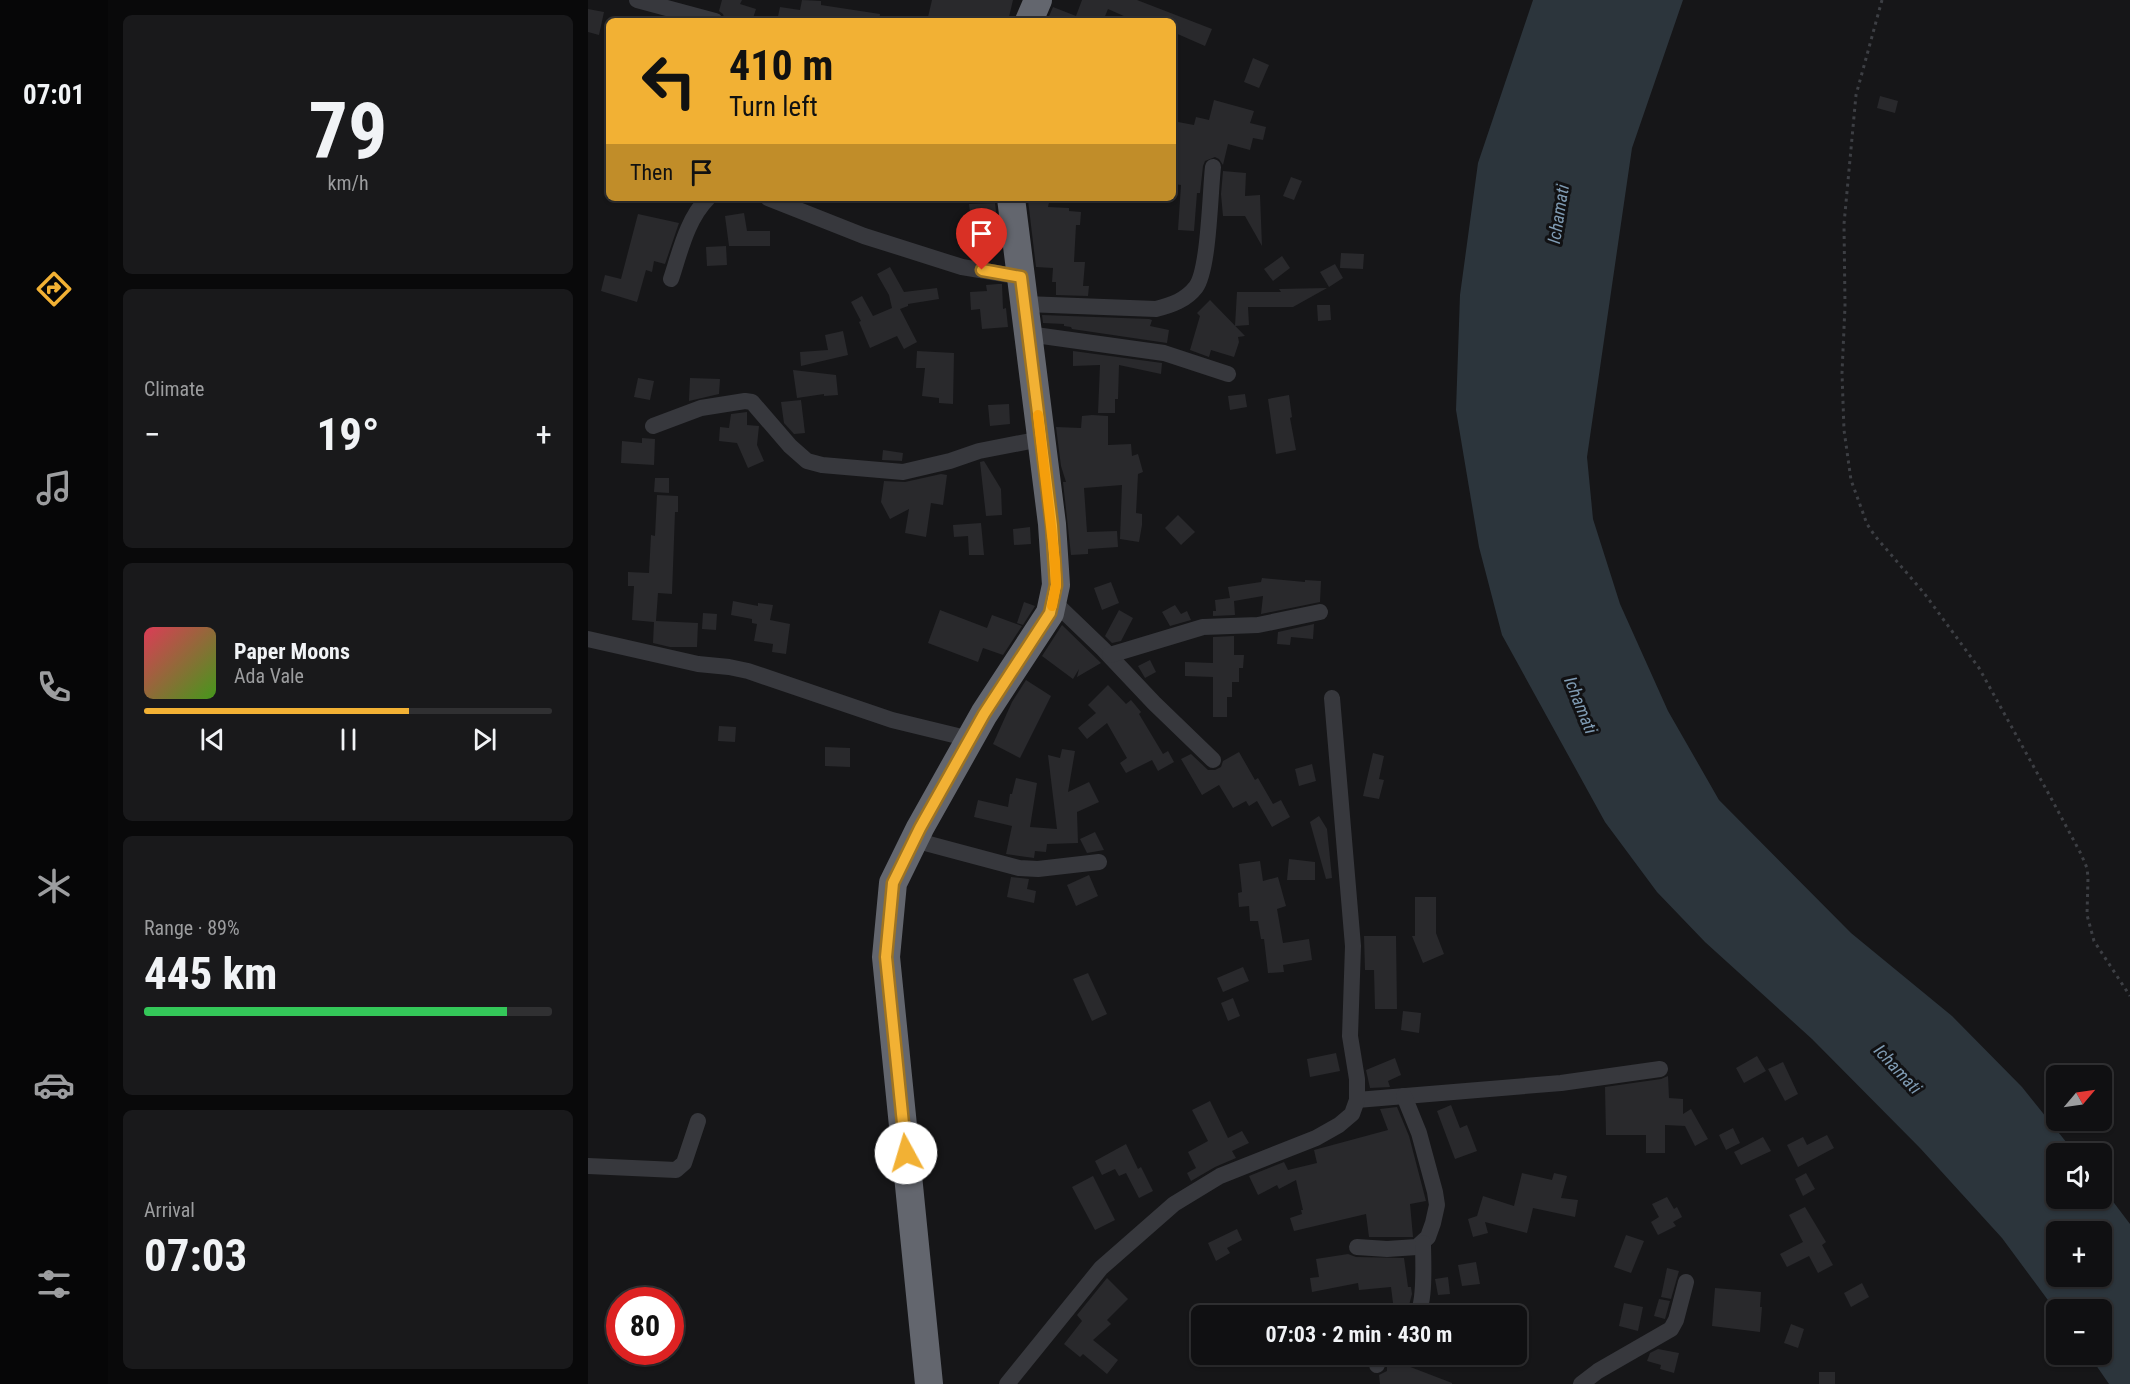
<!DOCTYPE html>
<meta charset="utf-8">
<style>
body{margin:0;font-family:"Roboto Condensed",sans-serif;background:#19191b;color:#f1f3f6;height:100vh;display:flex;flex-direction:column;font-size:22px;white-space:nowrap}
*{box-sizing:border-box;margin:0}
p{font-size:20px;color:#9c9d9f}
.icon{flex:none;width:33px;height:33px;fill:none;stroke:currentColor;stroke-width:2;stroke-linecap:round;stroke-linejoin:round}
.map{position:relative;flex:1;overflow:hidden}
.panel{display:flex;flex-direction:column;gap:15px;padding:15px;background:#09090a;width:480px}
.panel>*{flex:none}
.guide{position:absolute;left:18px;top:18px;width:570px;height:183px;border-radius:9px;box-shadow:0 2px 4px #0004,0 0 0 2px #303032;background:#f2b134;color:#111;overflow:hidden}
.needle{width:39px;rotate:61deg}
.fabs{position:absolute;left:1458px;top:1065px;display:grid;gap:12px}
.fabs a{display:grid;place-items:center;width:66px;height:66px;border-radius:9px;background:#101012;box-shadow:0 2px 4px #0004,0 0 0 2px #303032;font-size:30px}
.speed{position:absolute;left:18px;top:1287px;display:flex;gap:12px;font-size:30px;font-weight:700;text-align:center}
.speed>*{display:grid;place-content:center;width:78px;height:78px;border-radius:50%;background:#101012;box-shadow:0 2px 4px #0004,0 0 0 2px #303032;line-height:1}
.speed .limit{border:9px solid #d22;background:#fff;color:#111}
.pin{position:absolute;display:grid;place-items:center;width:51px;height:51px;color:#fff;margin:-62px -26px;border-radius:50% 50% 50% 0;rotate:-45deg;box-shadow:0 0 6px #0007}
.pin .icon{rotate:45deg}
.me{position:absolute;width:66px;margin:-33px;rotate:354deg;stroke-linejoin:round;filter:drop-shadow(0 0 4px #0008)}
.turn{display:flex;align-items:center;gap:21px;height:126px;padding:0 24px;font-size:27px}
.turn .icon{width:78px;height:78px;stroke-width:2.5}
.turn b{display:block;font-size:42px;line-height:51px}
.then{display:flex;align-items:center;height:57px;padding:0 24px;background:#0003;gap:12px;font-size:22px}
.big{font-size:45px;font-weight:700;line-height:1.1}
.panel .tile{flex:1;display:flex;flex-direction:column;justify-content:center;gap:9px;min-width:0;padding:0 21px;border-radius:9px;background:#19191b}
.panel .dial{align-items:center;gap:0}
.dial b{font-size:78px;line-height:1}
.song{display:flex;align-items:center;gap:18px}
.cover{width:72px;height:72px;border-radius:9px;background:linear-gradient(135deg,hsl(350 70% 55%),hsl(100 70% 35%))}
.played{height:6px;border-radius:3px;background:linear-gradient(90deg,#f2b134 65%,#303032 65%)}
.keys{display:flex;justify-content:space-around;direction:ltr}
.heat{display:flex;justify-content:space-between;align-items:center;font-size:33px;direction:ltr}
.charge{height:9px;border-radius:4px;background:linear-gradient(90deg,#34c759 89%,#303032 0)}
.trip{position:absolute;left:603px;top:1305px;width:336px;height:60px;border-radius:9px;background:#101012;box-shadow:0 2px 4px #0004,0 0 0 2px #303032;font-weight:700;line-height:60px;text-align:center}
main{display:flex;flex:1;min-height:0}
.tabs{display:flex;flex-direction:column;width:108px;justify-content:space-around;align-items:center;background:#060607;color:#9c9d9f}
.tabs .icon{width:42px;height:42px}
.tabs .current{color:#f2b134}
.tabs b{font-size:27px;color:#f1f3f6}
.map>svg:first-child{display:block}
.water{fill:#2c353c;fill-rule:evenodd}
.building{fill:#29292c}
.lines{fill:none;stroke-linecap:round;stroke-linejoin:round}
.path{stroke:#3d3f44;stroke-width:3;stroke-dasharray:3 4.5;stroke-linecap:butt}
.street{stroke:#37383d;stroke-width:16}
.highway{stroke:#63666e;stroke-width:28}
.route-casing{stroke:#9d7322;stroke-width:15}
.route{stroke:#f2b134;stroke-width:10}
.slow{stroke:#f59e0b;stroke-width:10}
.labels{text-anchor:middle;dominant-baseline:central;stroke-width:6;stroke-linejoin:round;paint-order:stroke}
.water-label{font-size:18px;font-style:italic;fill:#7f9bb3;stroke:#111113}
</style>
<main>
<nav class="tabs">
<b>07:01</b>
<svg class="icon current" aria-label="directions" viewBox="0 0 24 24"><path d="M12 3l9 9-9 9-9-9zM9 14v-3h6M13 9l2 2-2 2"/></svg>
<svg class="icon" aria-label="music" viewBox="0 0 24 24"><path d="M9 18V5l10-2v13"/><circle cx="6" cy="18" r="3"/><circle cx="16" cy="16" r="3"/></svg>
<svg class="icon" aria-label="phone" viewBox="0 0 24 24"><path d="M5 4h4l2 5-3 2q2 4 5 5l2-3 5 2v4C11 20 4 13 5 4z"/></svg>
<svg class="icon" aria-label="climate" viewBox="0 0 24 24"><path d="M12 3v18M4 7l16 10M4 17L20 7"/></svg>
<svg class="icon" aria-label="car" viewBox="0 0 24 24"><path d="M5 17H2v-5l4-1 3-4h7l3 4 3 1v5h-3M9 17h6M6 11h13"/><circle cx="7" cy="17" r="2"/><circle cx="17" cy="17" r="2"/></svg>
<svg class="icon" aria-label="filters" viewBox="0 0 24 24"><path d="M4 7h16M4 17h16"/><circle cx="9" cy="7" r="2"/><circle cx="15" cy="17" r="2"/></svg>
</nav>
<section class="panel">
<div class="tile dial"><b>79</b><p>km/h</p></div>
<div class="tile"><p>Climate</p>
<div class="heat"><a>−</a><b class="big">19°</b><a>+</a></div>
</div>
<div class="tile">
<div class="song"><i class="cover"></i><div><b>Paper Moons</b><p>Ada Vale</p></div></div>
<div class="played"></div>
<div class="keys"><svg class="icon" aria-label="previous" viewBox="0 0 24 24"><path d="M18 5L8 12l10 7zM5 5v14"/></svg><svg class="icon" aria-label="pause" viewBox="0 0 24 24"><path d="M8 5v14M16 5v14"/></svg><svg class="icon" aria-label="next" viewBox="0 0 24 24"><path d="M6 5l10 7-10 7zM19 5v14"/></svg></div>
</div>
<div class="tile"><p>Range · 89%</p><b class="big">445 km</b><div class="charge"></div></div>
<div class="tile"><p>Arrival</p><b class="big">07:03</b></div>
</section>
<div class="map">
<svg width="1542" height="1384" viewBox="0 0 1542 1384">
<rect width="100%" height="100%" fill="#161618"/>
<path class="water" d="M945,0H1095L1044,148L999,457L1005,519L1032,604L1080,711L1131,800L1263,933L1364,1016L1434,1087L1487,1153L1468,1154V1198H1514V1187L1542,1224V1384H1521L1501,1355L1514,1354V1310H1468V1311L1414,1238L1332,1148L1224,1039L1117,942L1069,892L1017,822L914,635L891,547L868,410L872,295L890,163ZM1468,1232H1514V1276H1468Z"/>
<g class="building">
<polygon points="134,0 154,0 152,4 168,9 164,21 137,21 135,14 131,11"/>
<polygon points="214,0 233,1 233,5 292,14 291,21 189,21 192,7 212,10"/>
<polygon points="344,0 425,0 420,21 355,21 340,17"/>
<polygon points="494,0 549,0 624,29 617,46 585,32 585,21 547,21 520,9 515,21 459,21 465,7 488,16"/>
<polygon points="0,9 16,12 11,35 0,32"/>
<polygon points="665,58 681,65 671,88 656,82"/>
<polygon points="1292,96 1310,101 1307,113 1289,108"/>
<polygon points="626,100 666,111 662,123 678,127 675,140 665,138 662,150 640,144 635,165 631,159 627,157 617,161 615,166 612,193 609,193 606,231 590,230 593,185 586,184 589,167 585,166 585,160 587,148 585,147 590,122 606,125 608,117 621,120"/>
<polygon points="635,171 658,173 657,196 672,195 674,246 657,216 635,216 633,194"/>
<polygon points="703,177 714,181 706,200 695,196"/>
<polygon points="462,198 460,207 481,208 481,211 493,212 492,225 488,225 486,262 497,262 495,286 501,286 500,296 468,295 468,282 464,282 465,268 448,267 440,200"/>
<polygon points="407,203 411,238 388,240 387,222 383,223 381,204"/>
<polygon points="156,213 159,231 182,231 182,246 141,246 137,216"/>
<polygon points="50,214 91,223 77,264 66,261 64,272 58,270 49,302 13,291 17,275 33,279"/>
<polygon points="138,246 139,265 119,266 118,247"/>
<polygon points="753,253 776,254 775,269 752,268"/>
<polygon points="694,256 702,268 685,281 676,269"/>
<polygon points="747,264 755,278 741,287 732,272"/>
<polygon points="302,267 316,292 349,288 351,299 320,304 320,306 312,309 329,342 316,349 309,336 282,348 271,322 273,321 263,302 274,296 285,316 304,308 301,295 289,274"/>
<polygon points="410,284 414,284 415,309 418,308 420,327 394,329 392,309 383,310 382,292 399,291 398,285"/>
<polygon points="739,288 705,307 660,307 661,325 647,326 649,292 693,292 691,289"/>
<polygon points="622,300 657,336 650,337 651,342 646,357 623,350 621,357 602,350 612,316 609,313"/>
<polygon points="729,305 742,305 743,320 730,321"/>
<polygon points="454,315 561,319 564,320 562,326 581,330 579,343 484,329 483,327 476,326 476,324 455,323"/>
<polygon points="255,331 260,355 213,366 212,352 240,350 237,335"/>
<polygon points="329,351 366,353 365,404 351,403 351,398 334,396 337,368 328,368"/>
<polygon points="485,351 574,363 573,374 531,365 530,399 527,399 527,413 510,413 512,365 485,366"/>
<polygon points="205,370 248,375 250,395 236,396 236,394 209,398"/>
<polygon points="50,378 66,381 62,400 46,397"/>
<polygon points="102,378 132,379 131,394 101,401"/>
<polygon points="657,394 659,407 642,410 640,396"/>
<polygon points="701,395 704,417 702,418 708,450 688,454 680,399"/>
<polygon points="213,400 217,433 206,434 196,423 193,402"/>
<polygon points="421,404 422,424 402,426 400,405"/>
<polygon points="159,412 159,425 171,426 169,445 176,461 160,468 149,443 131,441 132,427 141,428 143,414"/>
<polygon points="504,415 520,416 520,445 543,444 544,456 550,454 555,472 550,474 548,513 554,514 554,525 551,542 532,539 534,485 496,488 499,532 529,531 530,547 500,549 500,554 483,555 475,482 478,482 473,466 468,427 493,428 494,416"/>
<polygon points="54,438 67,439 66,465 33,463 34,441 54,443"/>
<polygon points="295,450 315,453 314,461 294,460"/>
<polygon points="396,461 413,489 414,515 398,516 392,462"/>
<polygon points="353,474 359,475 355,505 343,503 338,537 317,533 321,509 302,519 293,502 296,481 317,482"/>
<polygon points="67,478 81,478 81,493 66,492"/>
<polygon points="69,495 90,496 90,512 87,512 84,594 70,593 68,621 110,623 109,647 82,647 65,643 66,622 44,620 46,586 40,586 40,572 61,573 63,535 67,536"/>
<polygon points="590,515 607,532 593,545 577,528"/>
<polygon points="393,523 396,555 381,555 380,536 366,537 365,525"/>
<polygon points="442,527 443,544 426,545 425,529"/>
<polygon points="674,578 717,582 717,580 733,581 732,602 673,614 675,596 646,601 647,615 625,616 625,611 628,611 627,600 642,598 640,587 673,582"/>
<polygon points="523,582 531,603 514,610 506,588"/>
<polygon points="145,601 170,606 170,603 185,605 182,620 202,624 198,654 184,652 185,644 166,641 169,624 164,623 164,619 143,615"/>
<polygon points="436,602 447,606 435,625 429,623"/>
<polygon points="587,605 593,614 599,611 603,620 582,626 574,612"/>
<polygon points="352,610 399,628 404,615 434,626 415,655 395,648 390,662 340,643"/>
<polygon points="531,610 545,618 533,641 524,643 517,636"/>
<polygon points="115,613 129,614 128,630 114,629"/>
<polygon points="726,624 725,639 703,637 702,645 689,644 690,632"/>
<polygon points="474,625 513,663 489,677 491,669 485,679 454,656"/>
<polygon points="646,636 646,655 656,655 655,668 651,668 651,682 644,682 644,697 639,697 639,717 625,717 625,677 597,676 597,662 625,663 625,637"/>
<polygon points="562,660 568,672 557,678 550,666"/>
<polygon points="438,680 463,696 432,758 405,744 424,702"/>
<polygon points="520,685 538,704 543,700 553,712 551,714 575,754 580,751 586,762 570,771 564,760 538,773 532,763 539,758 519,723 499,739 490,728 508,713 500,705"/>
<polygon points="131,726 148,727 147,742 130,741"/>
<polygon points="237,747 262,748 262,767 237,766"/>
<polygon points="474,749 487,751 480,792 501,782 511,802 489,812 490,843 459,844 458,852 447,851 446,858 418,854 424,826 386,817 390,800 420,807 422,794 424,794 428,778 449,783 442,827 469,829 460,755 472,758"/>
<polygon points="651,752 667,780 670,778 685,804 693,800 702,817 684,827 669,801 661,806 658,801 645,808 631,785 614,795 593,759 603,754 620,770 627,770 633,767 635,761"/>
<polygon points="785,753 796,756 791,779 796,780 791,799 775,796"/>
<polygon points="724,764 728,781 711,786 707,769"/>
<polygon points="731,816 739,829 744,878 738,879 722,822"/>
<polygon points="507,832 516,850 499,853 492,839"/>
<polygon points="701,859 727,862 727,880 699,880"/>
<polygon points="672,861 675,881 690,877 698,906 689,909 695,943 721,939 724,960 695,965 696,972 680,973 676,939 673,939 670,921 662,921 661,906 651,907 650,893 654,892 651,864"/>
<polygon points="501,875 510,896 488,906 479,885"/>
<polygon points="423,877 441,879 439,889 448,891 446,903 419,897"/>
<polygon points="827,897 848,897 848,933 856,954 835,963 824,936 827,936"/>
<polygon points="776,936 808,936 809,1009 787,1009 786,970 777,970"/>
<polygon points="655,967 661,981 635,992 629,978"/>
<polygon points="500,973 519,1014 504,1021 485,979"/>
<polygon points="645,998 652,1016 640,1021 633,1003"/>
<polygon points="815,1011 833,1013 831,1033 813,1030"/>
<polygon points="748,1053 752,1071 722,1077 719,1059"/>
<polygon points="1169,1056 1178,1071 1156,1083 1148,1068"/>
<polygon points="807,1058 813,1075 800,1081 802,1087 782,1088 778,1070"/>
<polygon points="1195,1062 1210,1094 1197,1101 1180,1069"/>
<polygon points="1080,1076 1081,1098 1095,1099 1095,1114 1103,1109 1120,1139 1107,1146 1097,1126 1077,1125 1077,1153 1058,1153 1058,1135 1018,1135 1017,1087 1073,1079"/>
<polygon points="622,1101 640,1138 654,1131 661,1143 644,1151 648,1158 627,1167 603,1181 599,1173 608,1168 600,1152 620,1141 604,1110"/>
<polygon points="863,1105 872,1128 879,1125 889,1151 867,1159 849,1111"/>
<polygon points="809,1107 821,1136 838,1201 822,1204 825,1237 781,1237 778,1214 706,1231 702,1218 714,1214 713,1210 715,1210 708,1180 691,1189 689,1185 670,1195 661,1176 696,1162 700,1170 729,1163 726,1150 800,1130 792,1109"/>
<polygon points="1145,1128 1152,1143 1138,1150 1131,1135"/>
<polygon points="1239,1135 1246,1148 1210,1167 1199,1145 1215,1137 1219,1145"/>
<polygon points="1175,1137 1183,1151 1153,1165 1146,1152"/>
<polygon points="538,1144 550,1169 553,1167 565,1191 551,1198 538,1173 531,1176 527,1169 514,1175 507,1161"/>
<polygon points="934,1173 964,1180 966,1173 979,1176 973,1198 990,1200 987,1217 945,1208 939,1233 897,1222 900,1233 885,1237 880,1219 889,1216 895,1196 926,1206"/>
<polygon points="1218,1173 1227,1189 1215,1196 1207,1179"/>
<polygon points="505,1176 527,1220 507,1230 484,1187"/>
<polygon points="1079,1197 1086,1209 1089,1207 1094,1217 1085,1222 1088,1226 1070,1235 1063,1222 1071,1217 1064,1204"/>
<polygon points="1217,1207 1238,1242 1234,1245 1245,1265 1230,1273 1221,1256 1199,1267 1192,1254 1215,1242 1201,1215"/>
<polygon points="649,1229 654,1240 639,1248 642,1253 628,1261 620,1243"/>
<polygon points="1038,1235 1056,1241 1043,1273 1026,1267"/>
<polygon points="760,1254 768,1257 816,1258 820,1287 823,1287 824,1294 820,1309 806,1311 803,1287 771,1290 770,1283 724,1292 722,1278 731,1277 728,1259"/>
<polygon points="888,1262 892,1284 874,1286 870,1265"/>
<polygon points="1079,1268 1091,1271 1083,1299 1073,1297"/>
<polygon points="860,1277 862,1294 850,1295 847,1279"/>
<polygon points="519,1278 540,1299 519,1320 523,1324 505,1340 530,1360 519,1374 495,1354 492,1357 476,1344 494,1321 489,1315"/>
<polygon points="1274,1283 1281,1297 1263,1307 1256,1293"/>
<polygon points="1127,1288 1173,1292 1172,1307 1174,1307 1172,1332 1124,1326"/>
<polygon points="1071,1299 1082,1301 1077,1319 1066,1316"/>
<polygon points="1036,1303 1055,1307 1050,1331 1031,1326"/>
<polygon points="1203,1324 1216,1329 1210,1348 1196,1343"/>
<polygon points="1070,1349 1091,1353 1086,1373 1072,1369 1073,1365 1059,1361 1062,1353"/>
<polygon points="799,1358 864,1383 864,1384 792,1384 791,1375 799,1371"/>
<rect x="1231" y="1372" width="16" height="12"/>
</g>
<g class="lines">
<polyline class="path" points="1294,0 1268,95 1256,224 1257,306 1254,373 1256,430 1263,480 1279,524 1287,536 1336,593 1391,668 1463,798 1493,854 1499,868 1500,878 1499,915 1506,941 1542,996"/>
<g class="street">
<polyline points="49,0 127,21"/>
<polyline points="180,198 276,236 374,267 433,277"/>
<path d="M83,279C92,252 99,219 120,198"/>
<path d="M437,304L568,309C584,305 598,300 608,287C621,269 622,193 625,167"/>
<polyline points="440,334 576,353 640,374"/>
<polyline points="65,426 113,408 157,401 164,402 202,446 219,461 234,465 315,472 362,461 391,451 453,439"/>
<polyline points="465,601 515,649 566,703 625,760"/>
<polyline points="0,639 110,664 141,667 160,671 304,720 382,739"/>
<polyline points="522,655 615,627 670,625 732,612"/>
<polyline points="326,840 431,868 450,869 511,862"/>
<polyline points="769,1100 973,1083 1072,1069"/>
<polyline points="0,1166 88,1170 96,1163 110,1121"/>
<polyline points="769,1247 799,1249 829,1247 840,1237 845,1223 849,1205 847,1192 831,1133 816,1096"/>
<path d="M828,1316C838,1304 835,1259 835,1243"/>
<polyline points="788,1354 789,1365"/>
<polyline points="419,1384 513,1268 586,1204 632,1176 728,1138 751,1125 764,1114 769,1100 769,1079 762,1036 765,946 744,698"/>
<polyline points="993,1384 1010,1371 1083,1329 1088,1320 1098,1282"/>
</g>
<g class="highway">
<polyline points="441,21 450,0"/>
<polyline points="341,1384 298,957 305,883 332,828 396,714 462,613 468,585 464,524 423,198"/>
</g>
</g>
<g class="lines">
<defs>
<polyline id="route" points="318,1153 298,957 305,883 332,828 396,714 462,613 468,585 464,525 433,277 394,270"/>
</defs>
<use href="#route" class="route-casing"/>
<use href="#route" class="route"/>
<polyline class="slow" points="450,415 467,561 468,585 464,606"/>
</g>
<g class="labels">
<g class="water-label">
<text transform="translate(970 214) rotate(-81)">Ichamati</text>
<text transform="translate(993 705) rotate(68)">Ichamati</text>
<text transform="translate(1310 1069) rotate(47)">Ichamati</text>
</g>
</g>
</svg>
<div class="fabs">
<a><svg class="needle" viewBox="-14 -14 28 28"><path d="M0-13l5 13h-10z" fill="#e53935"/><path d="M0 13l5-13h-10z" fill="#9c9d9f"/></svg></a>
<a><svg class="icon" aria-label="sound" viewBox="0 0 24 24"><path d="M4 9h4l5-4v14l-5-4H4zM17 9q2 3 0 6"/></svg></a>
<a>+</a>
<a>−</a>
</div>
<div class="speed"><div class="limit">80</div></div>
<div class="pin" style="left:394px;top:270px;background:#d93025"><svg class="icon" aria-label="arrive" viewBox="0 0 24 24"><path d="M6 21V4h12l-3 4 3 4H6"/></svg></div>
<svg class="me" style="left:318px;top:1153px" viewBox="-20 -20 40 40"><circle r="19" fill="#fff"/><path d="M0-13L10 11 0 6-10 11z" fill="#f2b134"/></svg>
<div class="trip">07:03 · 2 min · 430 m</div>
<div class="guide">
<div class="turn"><svg class="icon" aria-label="left" viewBox="0 0 24 24"><path d="M17 20v-9H6M10 6l-5 5 5 5"/></svg><div><b>410 m</b>Turn left</div></div>
<div class="then">Then<svg class="icon" aria-label="arrive" viewBox="0 0 24 24"><path d="M6 21V4h12l-3 4 3 4H6"/></svg></div>
</div>
</div>
</main>
